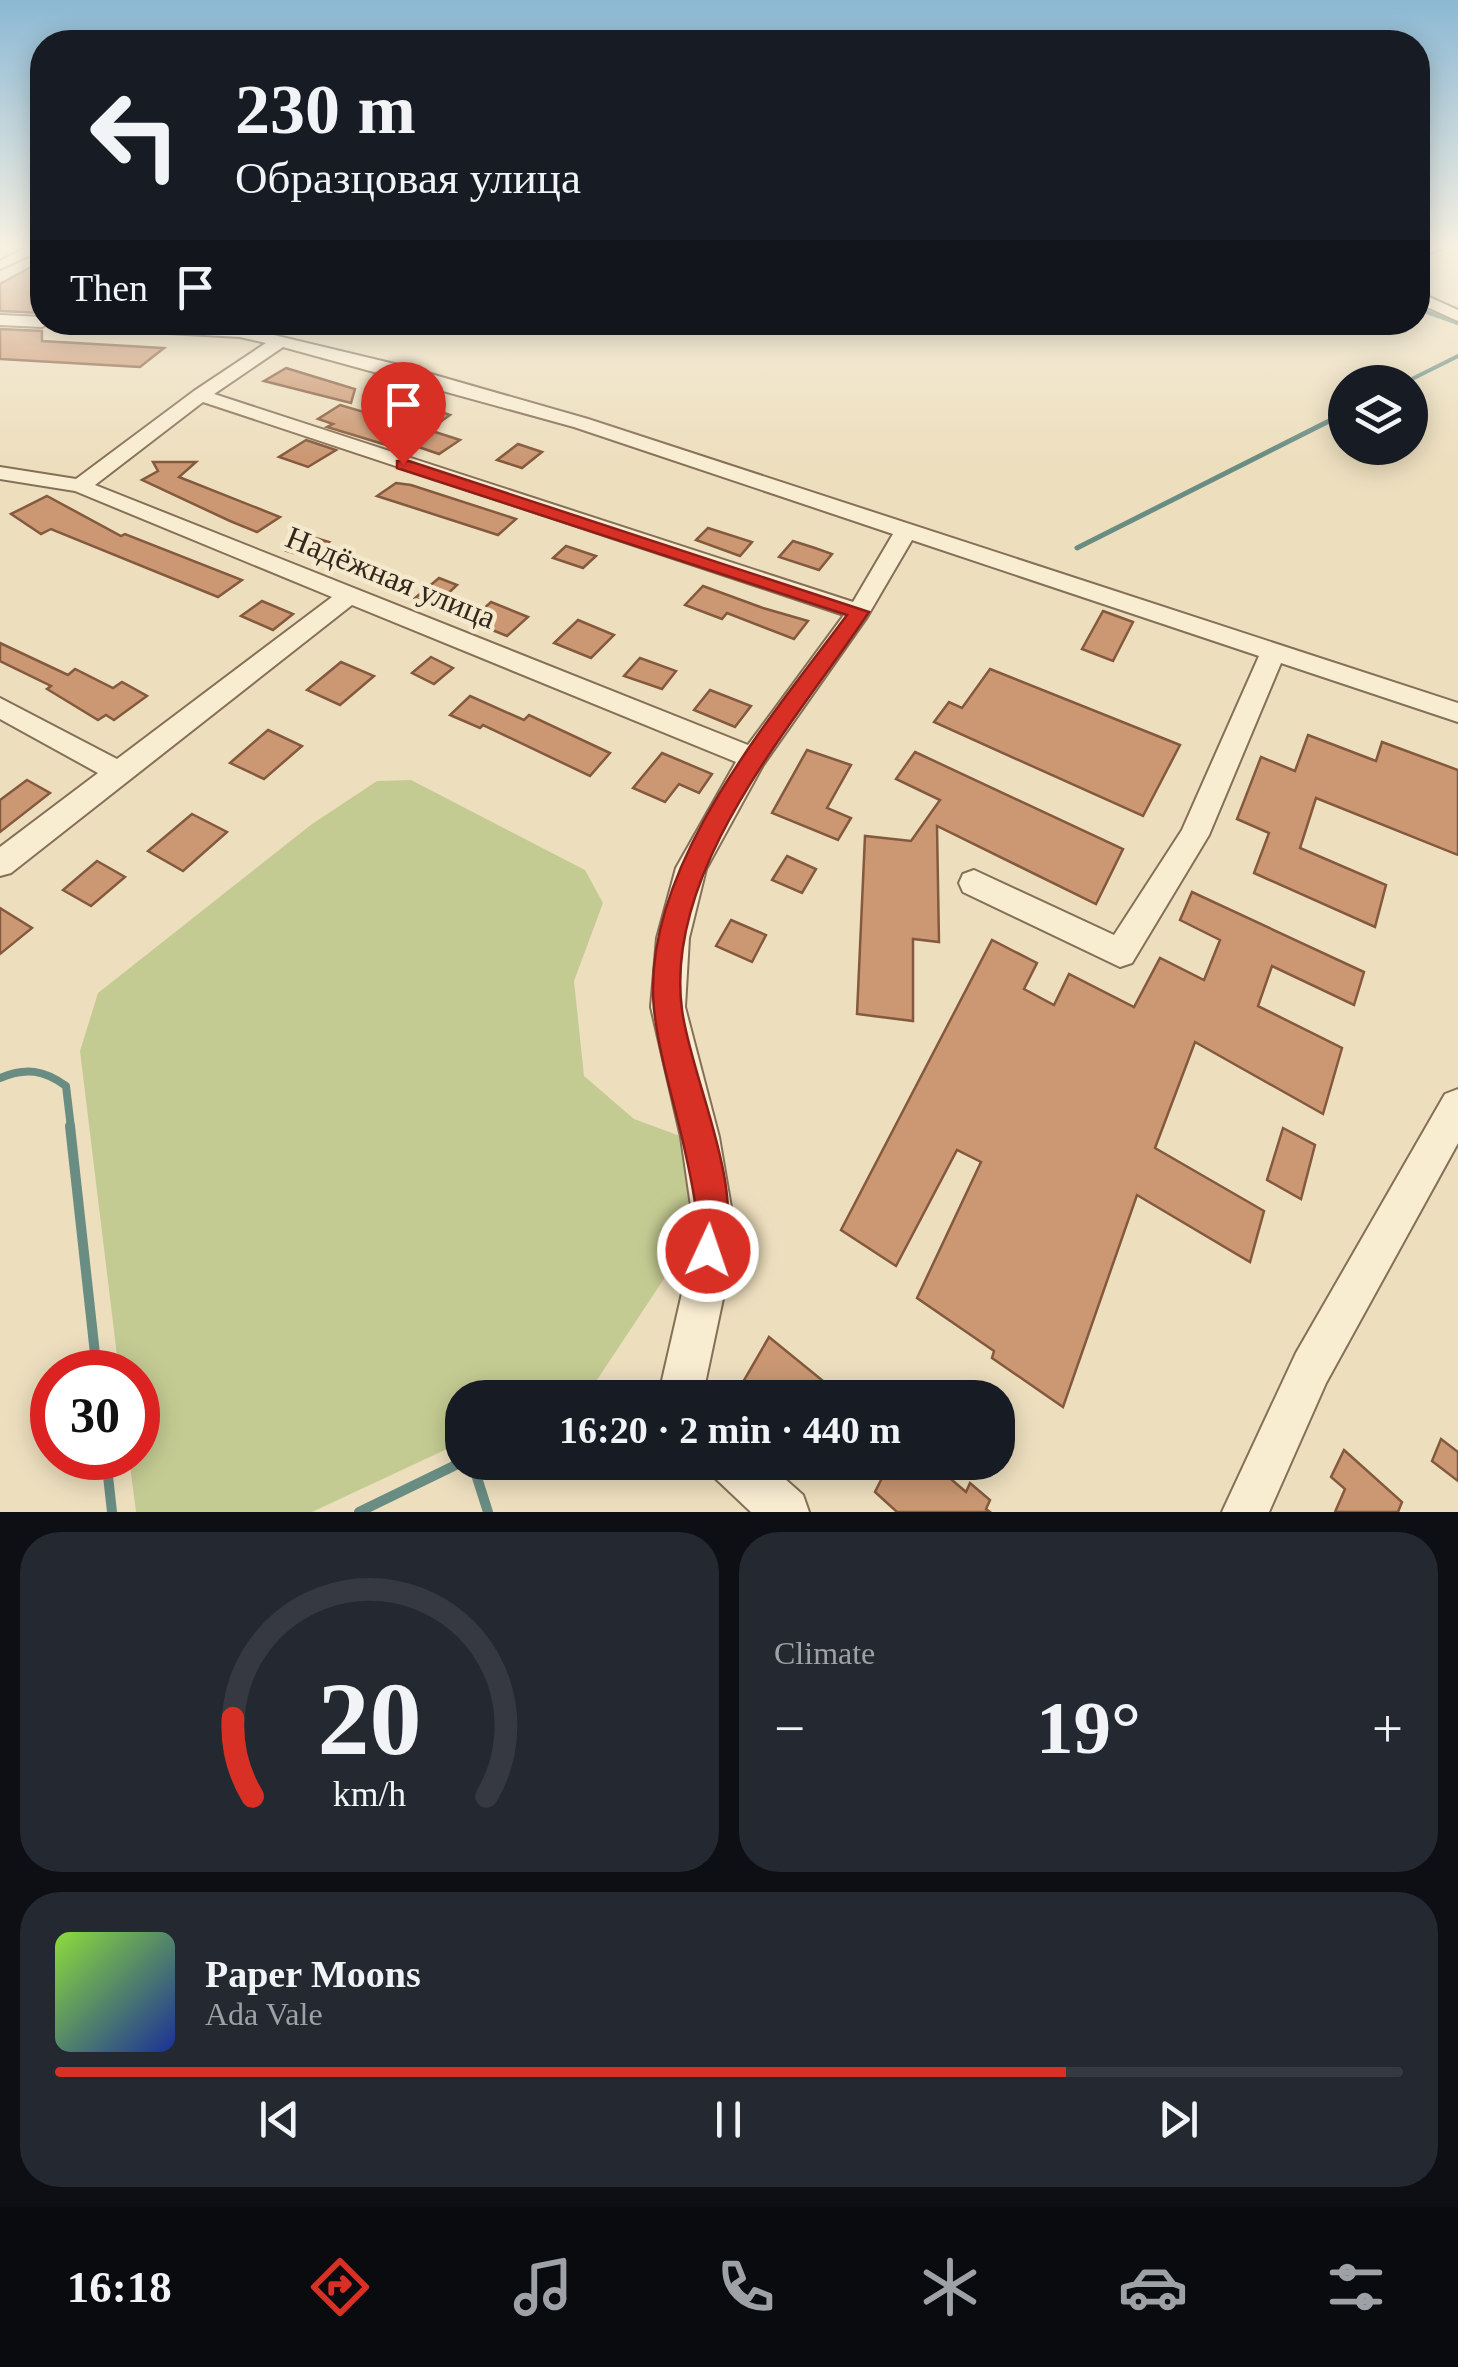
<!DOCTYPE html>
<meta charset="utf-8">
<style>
body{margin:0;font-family:"Times New Roman",serif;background:#242831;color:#f1f3f6;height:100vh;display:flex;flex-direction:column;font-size:38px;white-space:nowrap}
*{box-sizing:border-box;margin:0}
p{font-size:32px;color:#9ea1a6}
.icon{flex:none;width:55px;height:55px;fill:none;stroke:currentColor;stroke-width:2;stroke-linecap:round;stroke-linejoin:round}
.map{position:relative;height:1512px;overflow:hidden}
.details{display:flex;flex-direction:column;gap:20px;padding:20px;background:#0d0f14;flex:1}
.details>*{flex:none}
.hud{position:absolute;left:30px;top:30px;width:1400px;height:305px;border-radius:40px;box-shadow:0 5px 25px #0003;background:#171b24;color:#f1f3f6;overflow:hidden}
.buttons{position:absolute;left:1328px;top:365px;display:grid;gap:20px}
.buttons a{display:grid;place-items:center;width:100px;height:100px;border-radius:50%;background:#171b24;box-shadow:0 5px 25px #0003;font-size:50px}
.speed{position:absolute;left:30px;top:1350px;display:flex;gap:20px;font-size:50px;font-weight:700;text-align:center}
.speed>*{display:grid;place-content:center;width:130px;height:130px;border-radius:50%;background:#171b24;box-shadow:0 5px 25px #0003;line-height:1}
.speed .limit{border:15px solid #d22;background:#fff;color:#111}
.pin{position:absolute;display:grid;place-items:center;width:85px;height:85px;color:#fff;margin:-102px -42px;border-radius:50% 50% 50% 0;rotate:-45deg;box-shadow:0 0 10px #0007}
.pin .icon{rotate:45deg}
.me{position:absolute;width:110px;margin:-55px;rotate:3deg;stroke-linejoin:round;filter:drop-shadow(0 0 8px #0008)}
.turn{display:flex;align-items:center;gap:35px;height:210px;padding:0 40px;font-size:45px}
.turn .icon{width:130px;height:130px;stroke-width:2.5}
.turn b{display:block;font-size:70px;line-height:85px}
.then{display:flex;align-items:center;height:95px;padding:0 40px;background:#0003;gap:20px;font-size:38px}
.big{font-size:75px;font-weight:700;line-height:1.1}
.details .tile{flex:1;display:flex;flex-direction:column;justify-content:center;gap:15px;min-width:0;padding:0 35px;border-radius:40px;background:#242831}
.details .dial{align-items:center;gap:0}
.dial svg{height:260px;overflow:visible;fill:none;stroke:#363941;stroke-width:7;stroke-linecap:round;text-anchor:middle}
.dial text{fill:#f1f3f6;stroke:none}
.song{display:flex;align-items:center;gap:30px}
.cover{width:120px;height:120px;border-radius:15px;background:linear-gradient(135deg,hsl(90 70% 55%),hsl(230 70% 35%))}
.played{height:10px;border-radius:5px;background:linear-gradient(90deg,#d93025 75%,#363941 75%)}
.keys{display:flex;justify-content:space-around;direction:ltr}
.heat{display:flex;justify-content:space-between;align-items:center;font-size:55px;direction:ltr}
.details .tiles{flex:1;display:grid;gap:20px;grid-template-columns:1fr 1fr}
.tile:last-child{grid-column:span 2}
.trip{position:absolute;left:445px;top:1380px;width:570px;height:100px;border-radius:40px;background:#171b24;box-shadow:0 5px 25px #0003;font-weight:700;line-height:100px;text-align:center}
.menu{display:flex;height:160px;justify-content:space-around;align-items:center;background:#090b0e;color:#9ea1a6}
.menu .icon{width:70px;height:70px}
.menu .current{color:#d93025}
.menu b{font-size:45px;color:#f1f3f6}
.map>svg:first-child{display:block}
.green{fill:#c4cb92}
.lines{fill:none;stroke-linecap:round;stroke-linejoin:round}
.stream-far3{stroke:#698c83;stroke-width:4}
.stream-far2{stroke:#698c83;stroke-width:5}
.stream-far1{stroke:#698c83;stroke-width:8}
.stream{stroke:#698c83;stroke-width:10}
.building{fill:#cb9873;stroke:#84593d;stroke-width:2.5}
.minor-casing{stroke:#856f57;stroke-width:4}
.minor{fill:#f8ecd1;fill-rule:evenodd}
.route{fill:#d93025;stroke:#8d1f18;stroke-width:2.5}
.labels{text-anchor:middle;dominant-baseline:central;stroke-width:9;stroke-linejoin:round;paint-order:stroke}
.street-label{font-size:32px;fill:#34271c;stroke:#f5e9cd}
</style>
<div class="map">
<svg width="1458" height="1512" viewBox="0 0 1458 1512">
<rect width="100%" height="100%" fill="#eddfbe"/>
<polygon class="green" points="411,780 585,870 603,903 574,981 584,1076 634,1119 680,1136 693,1235 591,1389 568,1397 462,1398 462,1442 312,1512 136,1512 129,1458 138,1458 138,1372 119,1372 80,1051 98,993 312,824 377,781"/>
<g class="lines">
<g class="stream-far3">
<polyline points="1418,309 1458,323"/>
<polyline points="1406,382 1458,356"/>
</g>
<polyline class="stream-far2" points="1077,548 1345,413"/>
<path class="stream-far1" d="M0,1078C26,1067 44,1070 66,1086L71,1128"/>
<g class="stream">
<polyline points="70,1126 97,1372"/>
<polyline points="106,1458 112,1512"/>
<polyline points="472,1462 488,1512"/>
<polyline points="359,1512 462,1462"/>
</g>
</g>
<g class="building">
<polygon points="42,261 42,313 0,311 0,284"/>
<polygon points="0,329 42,331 42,341 164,348 140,367 0,359"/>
<polygon points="286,368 355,389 351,403 264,381"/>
<polygon points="340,405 367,413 379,405 417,416 428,408 450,415 429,430 460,440 439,454 401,441 393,447 327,427 333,424 318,419"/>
<polygon points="306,440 336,450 308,467 279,457"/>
<polygon points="518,444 542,452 522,468 497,460"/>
<polygon points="153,462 196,462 179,477 280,517 257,532 230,521 142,480 158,471"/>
<polygon points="396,483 411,485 516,519 498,535 377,496"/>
<polygon points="47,496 121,536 125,534 242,580 218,597 51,529 41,534 11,514"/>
<polygon points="708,528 752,542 740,556 696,540"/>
<polygon points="306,535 329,542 310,558 287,551"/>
<polygon points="793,541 815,548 832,554 819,570 779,557"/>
<polygon points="566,546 596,556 583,568 553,558"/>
<polygon points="364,560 392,571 376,584 347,572"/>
<polygon points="439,578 457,585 435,606 415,598"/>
<polygon points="703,586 763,608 808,621 794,639 727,613 722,619 685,605"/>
<polygon points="262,601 293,614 273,630 241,616"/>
<polygon points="491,602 528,617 507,636 470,621"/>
<polygon points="1103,611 1133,622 1113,661 1082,649"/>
<polygon points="578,620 614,635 591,658 554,643"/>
<polygon points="0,643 68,675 75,669 113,688 122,682 147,696 114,720 106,715 98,720 47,689 51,686 0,661"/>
<polygon points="431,657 453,668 434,684 412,673"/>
<polygon points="640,658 676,671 662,689 624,676"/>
<polygon points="341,662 374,676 340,705 307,690"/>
<polygon points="990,669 1180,745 1143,816 934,722 949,702 962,708"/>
<polygon points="710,690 751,706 735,727 694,710"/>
<polygon points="470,696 524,720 529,715 610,753 590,776 483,725 480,728 450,715"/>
<polygon points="268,730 302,746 264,779 230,763"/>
<polygon points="1308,735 1376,761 1382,742 1458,770 1458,855 1316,798 1300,848 1386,885 1375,927 1254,873 1269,833 1237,819 1261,757 1295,771"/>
<polygon points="807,750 851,765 827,808 851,818 838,840 772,813"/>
<polygon points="915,752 1123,849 1096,904 937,826 939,942 913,939 913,1021 857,1014 865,836 911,841 940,800 896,779"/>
<polygon points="662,753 712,774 699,793 679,784 665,802 633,788"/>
<polygon points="27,780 50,793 0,832 0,800"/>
<polygon points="192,814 227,832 183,871 148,851"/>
<polygon points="787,856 816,869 802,893 772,880"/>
<polygon points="97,861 125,877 91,906 63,890"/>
<polygon points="1192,892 1364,972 1354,1005 1272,966 1258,1006 1342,1048 1323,1114 1195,1042 1155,1148 1264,1211 1250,1262 1137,1195 1063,1407 992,1358 994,1351 917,1298 981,1162 957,1150 896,1266 841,1230 992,940 1037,963 1024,989 1054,1005 1069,974 1134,1007 1160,958 1204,980 1220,940 1180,920"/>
<polygon points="0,908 32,928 0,954"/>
<polygon points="731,920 766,935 752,962 716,946"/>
<polygon points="1283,1128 1315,1145 1301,1199 1267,1180"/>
<polygon points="769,1337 828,1385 821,1398 761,1398 743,1382"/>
<polygon points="1441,1439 1458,1452 1458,1481 1432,1461"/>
<polygon points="1344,1450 1402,1502 1398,1512 1335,1512 1345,1489 1331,1477"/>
<polygon points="890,1462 931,1462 966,1492 970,1483 990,1500 986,1509 990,1512 897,1512 875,1492"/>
</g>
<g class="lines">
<defs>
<g id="minor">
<polygon points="31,245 42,245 42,250 0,269 0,261"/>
<polygon points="1429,245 1453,245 1418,256 1418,248"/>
<polygon points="1418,292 1458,310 1458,321 1418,303"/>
<polygon points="0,315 42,317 42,322 50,322 42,327 0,325"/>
<path d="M52,322L240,327L403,366L588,419L1458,703V722L1281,663L1209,835L1132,963L1120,967L963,892L959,883L963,874L974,870L1114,935L1182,830L1259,656L912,540L867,617L763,765L706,869L689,938L685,1007L719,1137L732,1213L725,1289L702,1398H658L683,1289L692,1213L681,1137L651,1007L657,938L676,868L736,762L352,605L11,873L0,876V847L98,773L0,719V698L117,759L332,597L75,491L0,479V467L76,479L194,391L266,343L240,337L60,327ZM283,347L574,427L893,534L853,602L214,394ZM203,402L844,615L748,745L95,485Z"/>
<polygon points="1458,1089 1458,1143 1326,1383 1269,1512 1222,1512 1296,1353 1445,1094"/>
<polygon points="708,1462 766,1462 803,1495 809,1512 751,1512 715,1478"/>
</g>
</defs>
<use href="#minor" class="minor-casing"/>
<use href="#minor" class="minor"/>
</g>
<linearGradient id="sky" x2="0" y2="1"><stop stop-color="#8bb8d4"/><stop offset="0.54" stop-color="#f7f1e2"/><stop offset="1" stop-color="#f7f1e2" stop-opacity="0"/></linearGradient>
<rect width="1458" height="457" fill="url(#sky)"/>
<path class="route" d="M397,461H409L869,612C796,722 663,868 682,1010C692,1083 749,1192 720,1263L708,1267L696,1263C689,1245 697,1229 696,1211C694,1191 689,1170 685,1151C675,1105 659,1056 654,1009C640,870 769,720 847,615L397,468Z"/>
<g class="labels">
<g class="street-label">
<text transform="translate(391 577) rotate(22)">Надёжная улица</text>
</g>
</g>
</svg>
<div class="buttons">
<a><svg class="icon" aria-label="layers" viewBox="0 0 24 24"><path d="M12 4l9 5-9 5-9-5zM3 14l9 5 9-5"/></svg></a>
</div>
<div class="speed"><div class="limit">30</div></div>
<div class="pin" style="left:403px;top:464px;background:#d93025"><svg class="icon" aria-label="arrive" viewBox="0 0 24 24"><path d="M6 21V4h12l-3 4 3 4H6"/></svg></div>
<svg class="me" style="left:708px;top:1251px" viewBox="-20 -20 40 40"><circle r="17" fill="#d93025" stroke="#fff" stroke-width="3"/><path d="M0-11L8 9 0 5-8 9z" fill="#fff"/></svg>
<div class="trip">16:20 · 2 min · 440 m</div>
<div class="hud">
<div class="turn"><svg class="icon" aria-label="left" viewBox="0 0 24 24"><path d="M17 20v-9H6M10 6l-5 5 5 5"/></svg><div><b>230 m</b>Образцовая улица</div></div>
<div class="then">Then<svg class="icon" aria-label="arrive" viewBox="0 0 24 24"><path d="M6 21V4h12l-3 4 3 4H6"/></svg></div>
</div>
</div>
<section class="details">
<div class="tiles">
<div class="tile dial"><svg viewBox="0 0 100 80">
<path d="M14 69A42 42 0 1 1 86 69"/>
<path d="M14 69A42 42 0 0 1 8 45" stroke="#d93025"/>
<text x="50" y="56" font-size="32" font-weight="700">20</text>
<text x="50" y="72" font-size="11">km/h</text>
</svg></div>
<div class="tile"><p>Climate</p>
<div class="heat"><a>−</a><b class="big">19°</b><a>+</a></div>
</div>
<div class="tile">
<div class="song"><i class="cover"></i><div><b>Paper Moons</b><p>Ada Vale</p></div></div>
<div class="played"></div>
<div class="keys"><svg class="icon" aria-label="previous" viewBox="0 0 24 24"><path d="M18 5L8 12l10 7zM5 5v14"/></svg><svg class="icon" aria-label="pause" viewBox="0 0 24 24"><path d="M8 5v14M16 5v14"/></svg><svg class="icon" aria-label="next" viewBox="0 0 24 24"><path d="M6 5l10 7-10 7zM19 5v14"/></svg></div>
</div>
</div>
</section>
<nav class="menu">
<b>16:18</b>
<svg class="icon current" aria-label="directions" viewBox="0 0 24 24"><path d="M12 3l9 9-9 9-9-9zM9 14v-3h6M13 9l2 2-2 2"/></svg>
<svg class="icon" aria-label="music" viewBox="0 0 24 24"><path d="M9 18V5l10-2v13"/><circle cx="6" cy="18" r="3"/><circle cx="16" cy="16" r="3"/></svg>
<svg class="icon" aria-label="phone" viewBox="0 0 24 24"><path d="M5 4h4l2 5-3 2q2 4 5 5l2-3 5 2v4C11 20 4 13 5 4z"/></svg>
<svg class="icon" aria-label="climate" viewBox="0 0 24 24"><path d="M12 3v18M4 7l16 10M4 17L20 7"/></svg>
<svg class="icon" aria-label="car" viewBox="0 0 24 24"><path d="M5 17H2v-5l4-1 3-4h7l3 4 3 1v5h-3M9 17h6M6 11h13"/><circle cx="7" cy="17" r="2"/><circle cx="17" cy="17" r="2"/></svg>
<svg class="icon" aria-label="filters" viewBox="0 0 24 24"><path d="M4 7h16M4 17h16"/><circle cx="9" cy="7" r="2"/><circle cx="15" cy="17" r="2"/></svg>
</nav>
